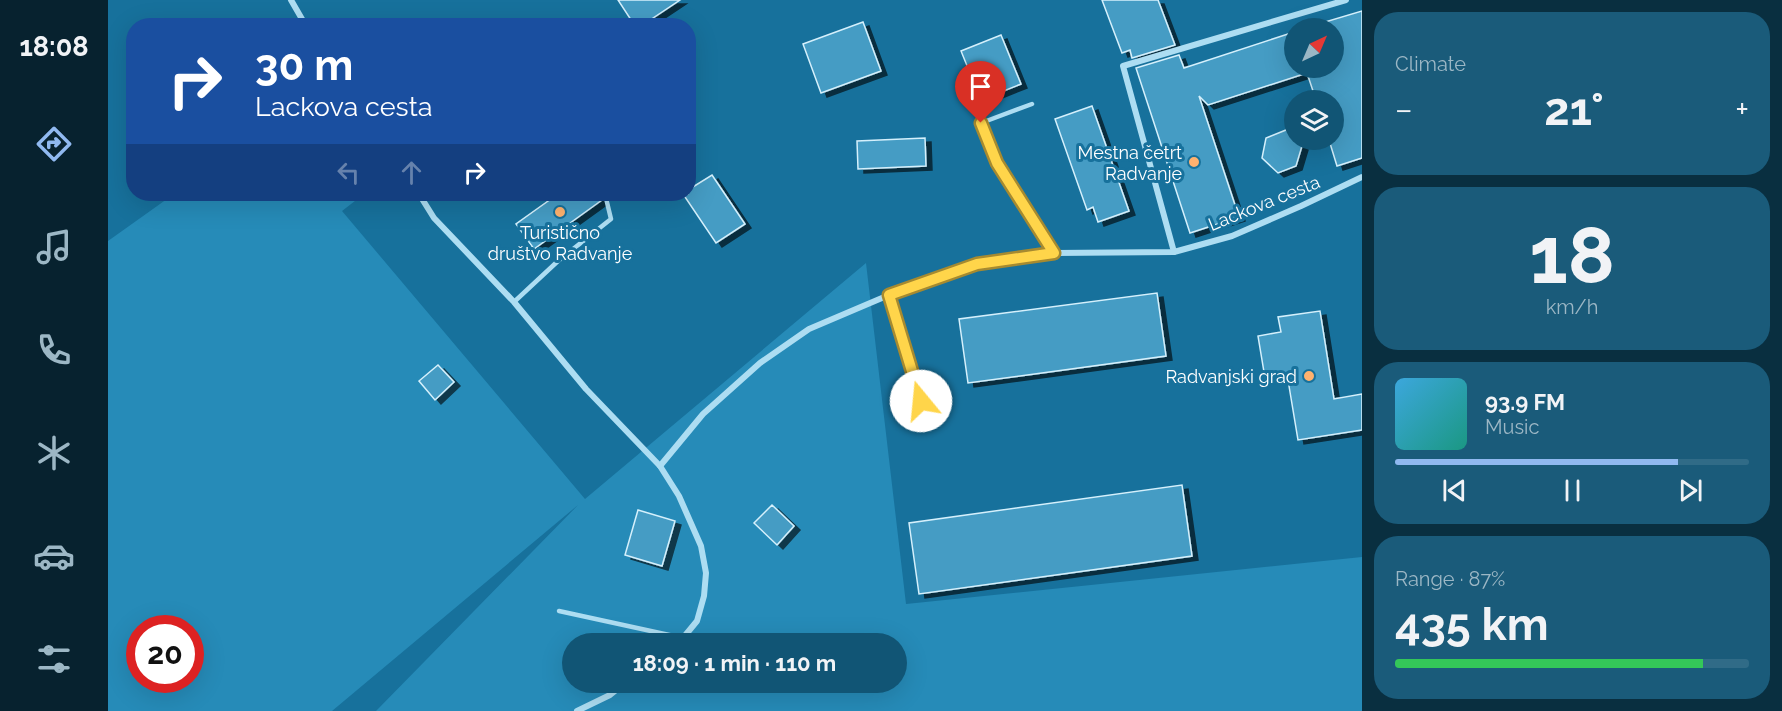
<!DOCTYPE html>
<meta charset="utf-8">
<style>
body{margin:0;font-family:Raleway,sans-serif;background:#1a5b7a;color:#f1f3f6;height:100vh;display:flex;flex-direction:column;font-size:22px;white-space:nowrap}
*{box-sizing:border-box;margin:0}
p{font-size:20px;color:#9cb7c5}
.icon{flex:none;width:33px;height:33px;fill:none;stroke:currentColor;stroke-width:2;stroke-linecap:round;stroke-linejoin:round}
.map{position:relative;flex:1;overflow:hidden}
.sheet{display:flex;flex-direction:column;gap:12px;padding:12px;background:#092f40;width:420px}
.sheet>*{flex:none}
.banner{position:absolute;left:18px;top:18px;width:570px;height:183px;border-radius:24px;box-shadow:0 6px 24px #0002;background:#1a4fa0;color:#fff;overflow:hidden}
.needle{width:39px;rotate:44deg}
.buttons{position:absolute;left:1176px;top:18px;display:grid;gap:12px}
.buttons a{display:grid;place-items:center;width:60px;height:60px;border-radius:50%;background:#115575;box-shadow:0 6px 24px #0002;font-size:30px}
.speed{position:absolute;left:18px;top:615px;display:flex;gap:12px;font-size:30px;font-weight:700;text-align:center}
.speed>*{display:grid;place-content:center;width:78px;height:78px;border-radius:50%;background:#115575;box-shadow:0 6px 24px #0002;line-height:1}
.speed .limit{border:9px solid #d22;background:#fff;color:#111}
.pin{position:absolute;display:grid;place-items:center;width:51px;height:51px;color:#fff;margin:-62px -26px;border-radius:50% 50% 50% 0;rotate:-45deg;box-shadow:0 0 6px #0007}
.pin .icon{rotate:45deg}
.me{position:absolute;width:66px;margin:-33px;rotate:343deg;stroke-linejoin:round;filter:drop-shadow(0 0 4px #0008)}
.turn{display:flex;align-items:center;gap:21px;height:126px;padding:0 30px;font-size:27px}
.turn .icon{width:78px;height:78px;stroke-width:2.5}
.turn b{display:block;font-size:42px;line-height:51px}
.lanes{display:flex;align-items:center;height:57px;padding:0 30px;background:#0003;justify-content:center;gap:30px;direction:ltr}
.lanes .off{opacity:.35}
.big{font-size:45px;font-weight:700;line-height:1.1}
.sheet .widget{flex:1;display:flex;flex-direction:column;justify-content:center;gap:9px;min-width:0;padding:0 21px;border-radius:24px;background:#1a5b7a}
.sheet .dial{align-items:center;gap:0}
.dial b{font-size:78px;line-height:1}
.song{display:flex;align-items:center;gap:18px}
.cover{width:72px;height:72px;border-radius:9px;background:linear-gradient(135deg,hsl(200 70% 55%),hsl(170 70% 35%))}
.played{height:6px;border-radius:3px;background:linear-gradient(90deg,#90b9f0 80%,#306b87 80%)}
.keys{display:flex;justify-content:space-around;direction:ltr}
.heat{display:flex;justify-content:space-between;align-items:center;font-size:33px;direction:ltr}
.charge{height:9px;border-radius:4px;background:linear-gradient(90deg,#34c759 87%,#306b87 0)}
.trip{position:absolute;left:454px;top:633px;width:345px;height:60px;border-radius:30px;background:#115575;box-shadow:0 6px 24px #0002;font-weight:700;line-height:60px;text-align:center}
main{display:flex;flex:1;min-height:0}
.tab-bar{display:flex;flex-direction:column;width:108px;justify-content:space-around;align-items:center;background:#07222f;color:#9cb7c5}
.tab-bar .icon{width:42px;height:42px}
.tab-bar .current{color:#90b9f0}
.tab-bar b{font-size:27px;color:#f1f3f6}
.map>svg:first-child{display:block}
.green{fill:#268bb8;fill-rule:evenodd}
.building{fill:#449cc4;stroke:#d5f0fc;stroke-width:1.5;filter:url(#shadow)}
.lines{fill:none;stroke-linecap:round;stroke-linejoin:round}
.service{stroke:#adddf2;stroke-width:4.5}
.minor{stroke:#adddf2;stroke-width:6}
.route-casing{stroke:#a68a30;stroke-width:15}
.route{stroke:#ffd54a;stroke-width:10}
.poi-dot{fill:#ffb26f;stroke:#17719c;stroke-width:2}
.labels{text-anchor:middle;dominant-baseline:central;stroke-width:6;stroke-linejoin:round;paint-order:stroke}
.poi-label{font-size:18px;fill:#fff;stroke:#17719c;text-anchor:end}
.street-label{font-size:18px;fill:#fff;stroke:#17719c}
</style>
<main>
<nav class="tab-bar">
<b>18:08</b>
<svg class="icon current" aria-label="directions" viewBox="0 0 24 24"><path d="M12 3l9 9-9 9-9-9zM9 14v-3h6M13 9l2 2-2 2"/></svg>
<svg class="icon" aria-label="music" viewBox="0 0 24 24"><path d="M9 18V5l10-2v13"/><circle cx="6" cy="18" r="3"/><circle cx="16" cy="16" r="3"/></svg>
<svg class="icon" aria-label="phone" viewBox="0 0 24 24"><path d="M5 4h4l2 5-3 2q2 4 5 5l2-3 5 2v4C11 20 4 13 5 4z"/></svg>
<svg class="icon" aria-label="climate" viewBox="0 0 24 24"><path d="M12 3v18M4 7l16 10M4 17L20 7"/></svg>
<svg class="icon" aria-label="car" viewBox="0 0 24 24"><path d="M5 17H2v-5l4-1 3-4h7l3 4 3 1v5h-3M9 17h6M6 11h13"/><circle cx="7" cy="17" r="2"/><circle cx="17" cy="17" r="2"/></svg>
<svg class="icon" aria-label="filters" viewBox="0 0 24 24"><path d="M4 7h16M4 17h16"/><circle cx="9" cy="7" r="2"/><circle cx="15" cy="17" r="2"/></svg>
</nav>
<div class="map">
<svg width="1254" height="711" viewBox="0 0 1254 711">
<defs>
<filter id="shadow"><feDropShadow dx="6" dy="4" stdDeviation="0" flood-color="#0009"/></filter>
</defs>
<rect width="100%" height="100%" fill="#17719c"/>
<path class="green" d="M66,194H256L234,211L477,499L758,263L798,604L1254,557V711H268L470,505L224,711H0V241ZM32,628H82V680H32ZM465,644H789V682H465Z"/>
<g class="building">
<polygon points="510,0 572,0 533,26 527,26"/>
<polygon points="994,0 1050,0 1067,45 1024,58 1022,50 1014,53"/>
<polygon points="1254,11 1254,158 1229,166 1221,140 1226,140 1226,100 1208,100 1199,73 1100,105 1091,96 1131,217 1082,233 1028,68 1071,55 1076,68 1186,32 1186,68 1226,68 1226,28 1197,28"/>
<polygon points="755,22 773,71 713,93 695,44"/>
<polygon points="893,35 913,84 873,100 853,51"/>
<polygon points="984,106 1021,211 990,222 985,207 979,210 947,119"/>
<polygon points="1178,130 1194,146 1188,166 1170,173 1154,158 1158,138"/>
<polygon points="817,138 818,166 750,169 749,141"/>
<polygon points="604,175 637,224 608,243 575,194 580,194 580,190"/>
<polygon points="450,194 493,194 494,200 426,249 408,224"/>
<polygon points="1049,293 1058,356 860,383 851,319"/>
<polygon points="1212,311 1226,399 1254,394 1254,430 1190,440 1179,374 1157,378 1150,336 1173,332 1170,317"/>
<polygon points="330,365 346,382 327,400 311,381"/>
<polygon points="1074,485 1084,556 811,594 801,523"/>
<polygon points="664,505 686,526 669,545 646,523"/>
<polygon points="530,510 567,521 554,566 517,555"/>
</g>
<g class="lines">
<g class="service">
<polyline points="924,104 873,123 889,163 946,253"/>
<polyline points="781,295 813,401"/>
<polyline points="406,302 450,261 503,219 497,194"/>
<polyline points="451,611 575,638"/>
</g>
<g class="minor">
<polyline points="183,0 198,26"/>
<polyline points="311,194 326,218 406,302 478,389 552,466 571,496 593,546 598,573 596,596 589,621 575,638 568,644"/>
<polyline points="1066,252 1015,66 1238,0"/>
<polyline points="552,466 595,414 652,363 701,329 781,295 869,264 946,253 1066,252 1124,236 1193,206 1254,177"/>
<polyline points="469,711 502,695 518,682"/>
</g>
</g>
<g class="lines">
<defs>
<polyline id="route" points="813,401 781,295 869,264 946,253 889,163 873,123"/>
</defs>
<use href="#route" class="route-casing"/>
<use href="#route" class="route"/>
</g>
<g class="poi-dot">
<circle cx="1086" cy="162" r="6"/>
<circle cx="452" cy="212" r="6"/>
<circle cx="1201" cy="376" r="6"/>
</g>
<g class="labels">
<g class="poi-label">
<text x="1074" y="152">Mestna četrt<tspan x="1074" dy="21">Radvanje</tspan></text>
<text x="452" y="232" text-anchor="middle">Turistično<tspan x="452" dy="21">društvo Radvanje</tspan></text>
<text x="1189" y="376">Radvanjski grad</text>
</g>
<g class="street-label">
<text transform="translate(1156 203) rotate(-22)">Lackova cesta</text>
</g>
</g>
</svg>
<div class="buttons">
<a><svg class="needle" viewBox="-14 -14 28 28"><path d="M0-13l5 13h-10z" fill="#e53935"/><path d="M0 13l5-13h-10z" fill="#9cb7c5"/></svg></a>
<a><svg class="icon" aria-label="layers" viewBox="0 0 24 24"><path d="M12 4l9 5-9 5-9-5zM3 14l9 5 9-5"/></svg></a>
</div>
<div class="speed"><div class="limit">20</div></div>
<div class="pin" style="left:873px;top:123px;background:#d93025"><svg class="icon" aria-label="arrive" viewBox="0 0 24 24"><path d="M6 21V4h12l-3 4 3 4H6"/></svg></div>
<svg class="me" style="left:813px;top:401px" viewBox="-20 -20 40 40"><circle r="19" fill="#fff"/><path d="M0-13L10 11 0 6-10 11z" fill="#ffd54a"/></svg>
<div class="trip">18:09 · 1 min · 110 m</div>
<div class="banner">
<div class="turn"><svg class="icon" aria-label="right" viewBox="0 0 24 24"><path d="M7 20v-9h11M14 6l5 5-5 5"/></svg><div><b>30 m</b>Lackova cesta</div></div>
<div class="lanes"><svg class="icon off" aria-label="left" viewBox="0 0 24 24"><path d="M17 20v-9H6M10 6l-5 5 5 5"/></svg><svg class="icon off" aria-label="ahead" viewBox="0 0 24 24"><path d="M12 20V5M6 11l6-6 6 6"/></svg><svg class="icon" aria-label="right" viewBox="0 0 24 24"><path d="M7 20v-9h11M14 6l5 5-5 5"/></svg></div>
</div>
</div>
<section class="sheet">
<div class="widget"><p>Climate</p>
<div class="heat"><a>−</a><b class="big">21°</b><a>+</a></div>
</div>
<div class="widget dial"><b>18</b><p>km/h</p></div>
<div class="widget">
<div class="song"><i class="cover"></i><div><b>93.9 FM</b><p>Music</p></div></div>
<div class="played"></div>
<div class="keys"><svg class="icon" aria-label="previous" viewBox="0 0 24 24"><path d="M18 5L8 12l10 7zM5 5v14"/></svg><svg class="icon" aria-label="pause" viewBox="0 0 24 24"><path d="M8 5v14M16 5v14"/></svg><svg class="icon" aria-label="next" viewBox="0 0 24 24"><path d="M6 5l10 7-10 7zM19 5v14"/></svg></div>
</div>
<div class="widget"><p>Range · 87%</p><b class="big">435 km</b><div class="charge"></div></div>
</section>
</main>
